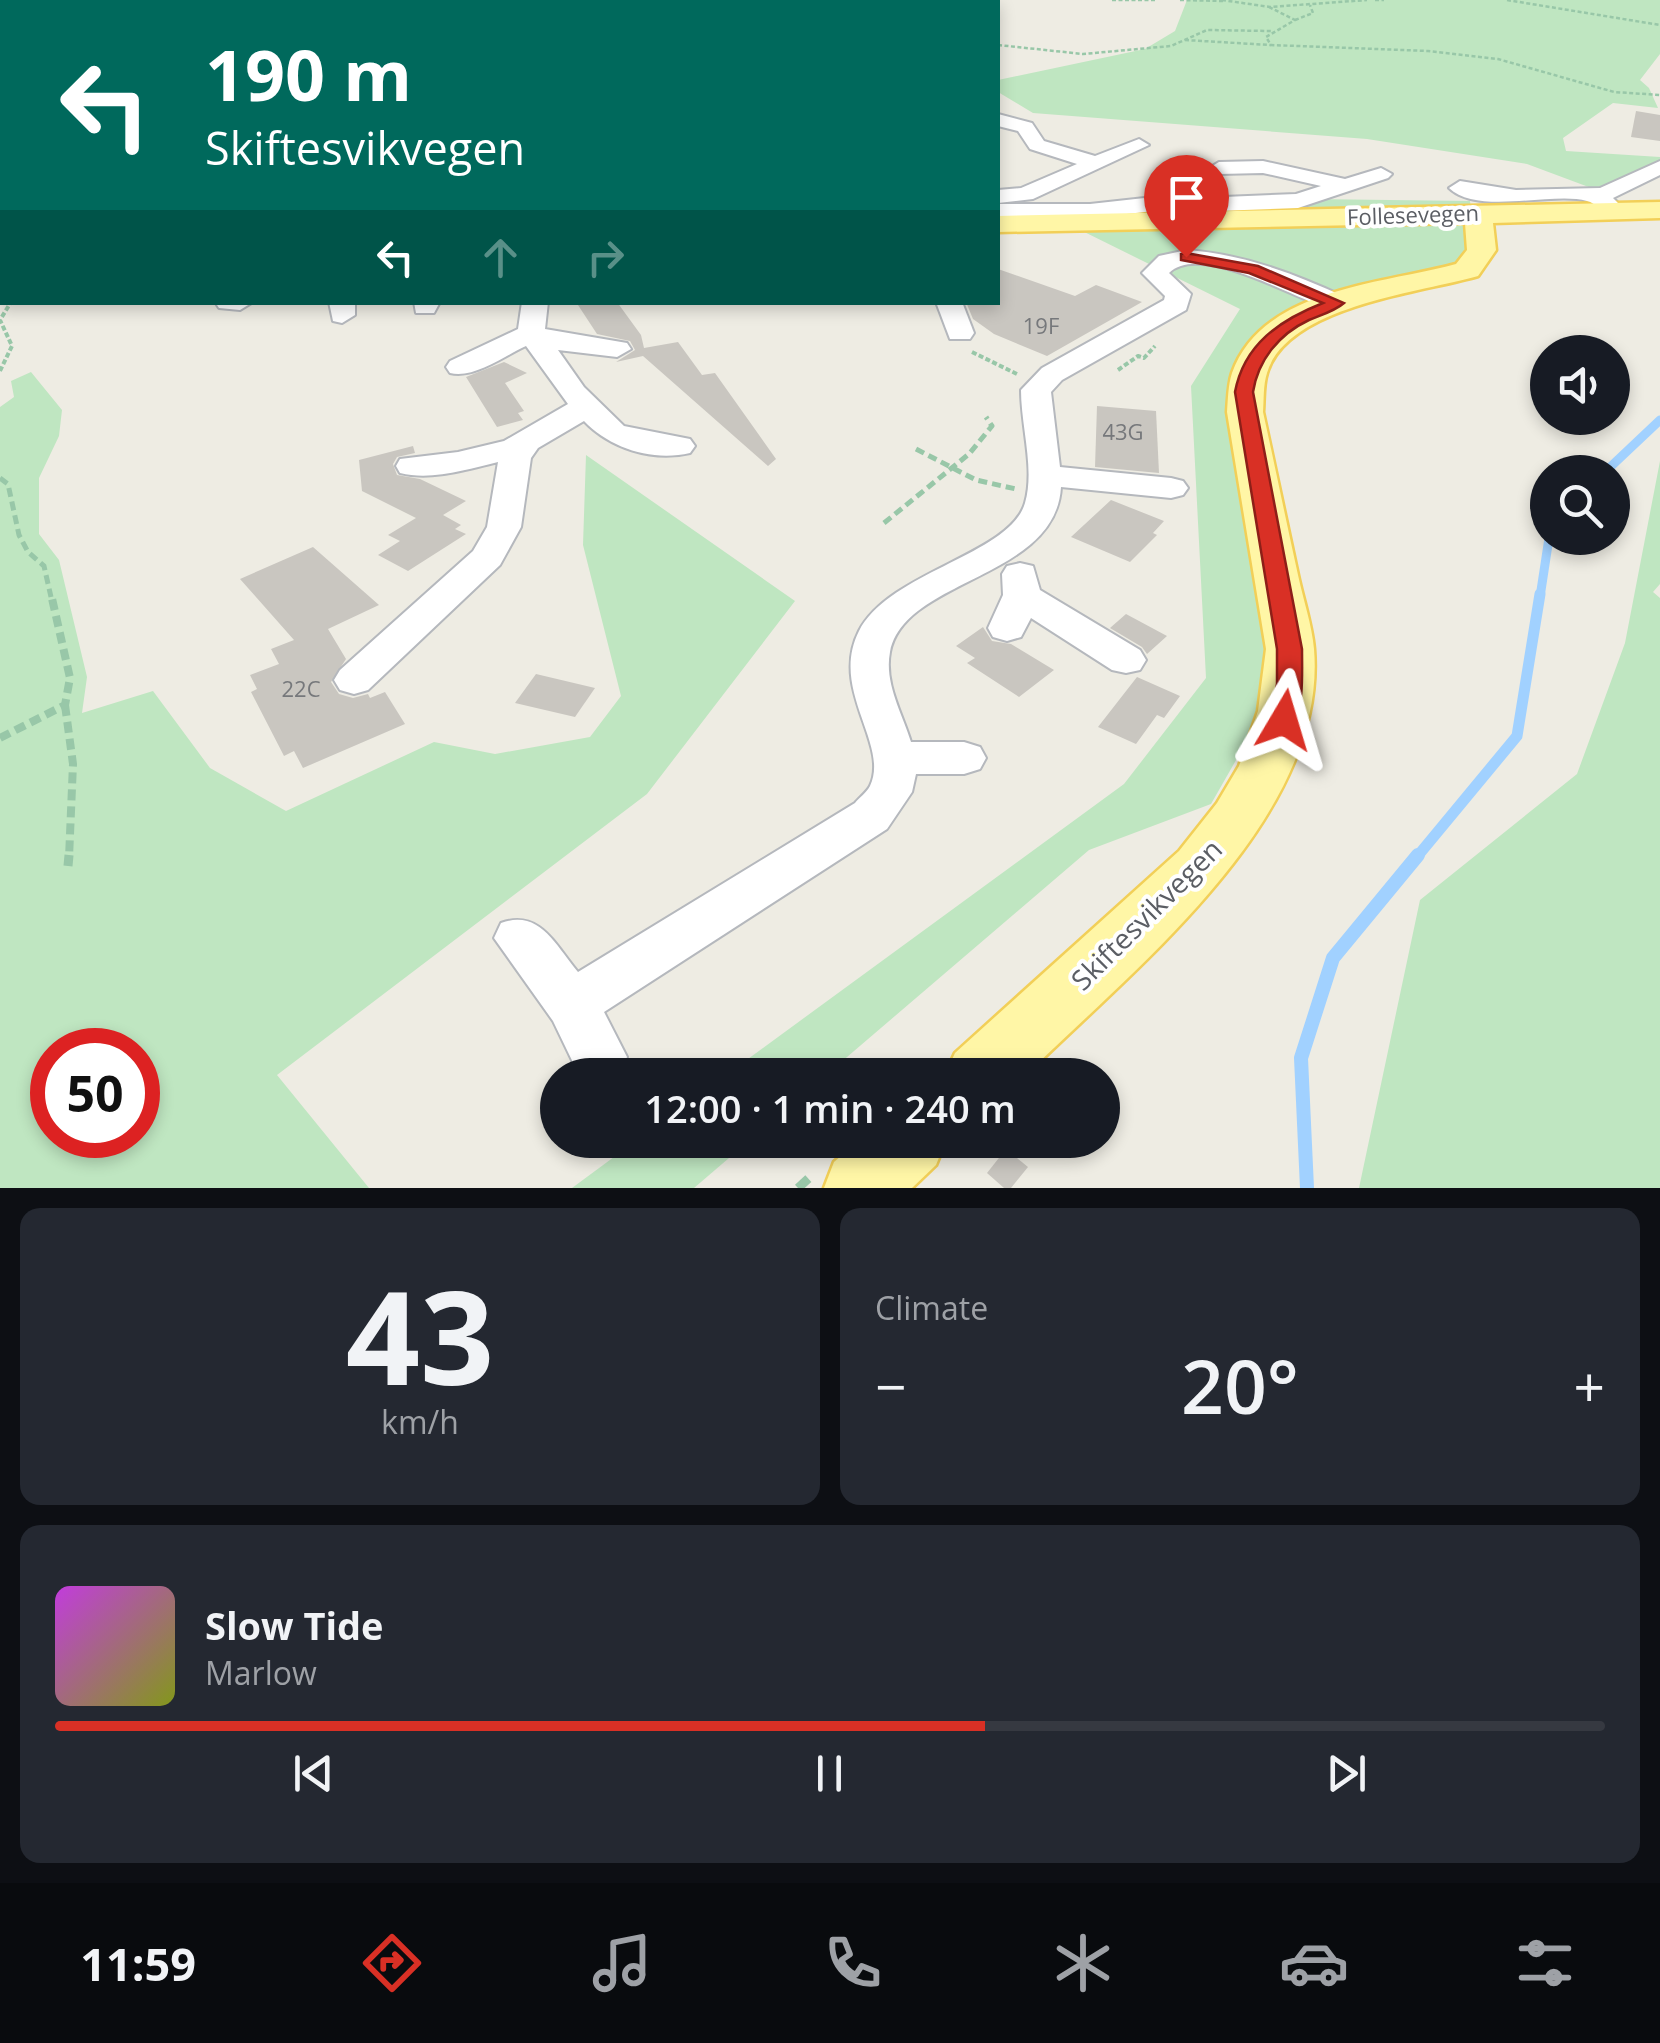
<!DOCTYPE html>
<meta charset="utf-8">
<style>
body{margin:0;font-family:"Open Sans",sans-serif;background:#242831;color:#f1f3f6;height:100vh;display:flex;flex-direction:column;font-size:38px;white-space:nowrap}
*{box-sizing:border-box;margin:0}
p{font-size:32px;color:#9ea1a6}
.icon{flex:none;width:55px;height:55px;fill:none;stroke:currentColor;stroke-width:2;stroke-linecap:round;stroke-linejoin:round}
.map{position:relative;height:1188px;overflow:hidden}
.details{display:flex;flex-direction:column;gap:20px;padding:20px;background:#0d0f14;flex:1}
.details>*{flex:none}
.banner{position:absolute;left:0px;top:0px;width:1000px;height:305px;box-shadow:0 5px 15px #0003;background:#00695c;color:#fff;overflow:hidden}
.buttons{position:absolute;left:1530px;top:335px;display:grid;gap:20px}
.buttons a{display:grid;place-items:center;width:100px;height:100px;border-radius:50%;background:#171b24;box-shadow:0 5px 15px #0003;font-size:50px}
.speed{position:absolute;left:30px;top:1028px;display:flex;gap:20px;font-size:50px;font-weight:700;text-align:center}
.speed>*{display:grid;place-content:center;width:130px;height:130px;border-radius:50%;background:#171b24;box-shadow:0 5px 15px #0003;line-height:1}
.speed .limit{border:15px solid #d22;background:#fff;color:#111}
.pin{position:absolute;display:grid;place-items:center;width:85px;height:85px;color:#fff;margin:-102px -42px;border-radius:50% 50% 50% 0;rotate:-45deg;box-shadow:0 0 10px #0007}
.pin .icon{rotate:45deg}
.me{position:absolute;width:110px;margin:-55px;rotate:7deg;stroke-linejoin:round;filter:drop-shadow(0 0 8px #0008)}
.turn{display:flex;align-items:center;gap:35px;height:210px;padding:0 40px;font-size:45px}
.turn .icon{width:130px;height:130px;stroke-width:2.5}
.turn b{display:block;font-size:70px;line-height:85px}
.lanes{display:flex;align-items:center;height:95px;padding:0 40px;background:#0003;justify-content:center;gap:50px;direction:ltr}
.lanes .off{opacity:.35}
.big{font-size:75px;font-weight:600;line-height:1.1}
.details .card{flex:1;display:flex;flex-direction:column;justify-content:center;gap:15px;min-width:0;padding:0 35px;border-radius:20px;background:#242831}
.details .dial{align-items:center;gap:0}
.dial b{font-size:130px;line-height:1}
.song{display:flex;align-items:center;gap:30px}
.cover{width:120px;height:120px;border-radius:15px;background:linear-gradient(135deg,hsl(290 70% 55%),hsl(70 70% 35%))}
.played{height:10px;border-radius:5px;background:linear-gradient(90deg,#d93025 60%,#363941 60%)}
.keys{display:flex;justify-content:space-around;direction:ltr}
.heat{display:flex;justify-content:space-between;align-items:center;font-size:55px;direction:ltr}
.details .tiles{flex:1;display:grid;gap:20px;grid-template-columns:1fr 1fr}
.card:last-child{grid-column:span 2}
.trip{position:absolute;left:540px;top:1058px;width:580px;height:100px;border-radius:50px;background:#171b24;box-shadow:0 5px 15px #0003;font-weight:600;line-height:100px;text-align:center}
.dock{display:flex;height:160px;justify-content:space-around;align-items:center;background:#090b0e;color:#9ea1a6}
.dock .icon{width:70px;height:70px}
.dock .selected{color:#d93025}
.dock b{font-size:45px;color:#f1f3f6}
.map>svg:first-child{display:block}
.industrial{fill:#dfddd7}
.green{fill:#bfe6c1;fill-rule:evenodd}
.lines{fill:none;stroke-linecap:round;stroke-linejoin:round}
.stream-far2{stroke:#a1d1ff;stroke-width:9}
.stream-far1{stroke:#a1d1ff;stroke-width:11}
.stream{stroke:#a1d1ff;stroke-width:14}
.building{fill:#c9c6c0}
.minor-casing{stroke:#b5b8bd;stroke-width:4}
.major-casing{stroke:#f2cf58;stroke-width:5}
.path-far4{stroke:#98c7a8;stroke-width:2.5;stroke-dasharray:4 2.5;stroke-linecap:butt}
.path-far3{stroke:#98c7a8;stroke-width:4;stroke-dasharray:5 2.5;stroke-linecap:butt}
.path-far2{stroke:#98c7a8;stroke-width:5;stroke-dasharray:9 5;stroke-linecap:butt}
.path-far1{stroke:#98c7a8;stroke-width:8;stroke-dasharray:11 6;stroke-linecap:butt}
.path{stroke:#98c7a8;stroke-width:9;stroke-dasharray:14 8;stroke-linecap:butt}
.minor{fill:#fff;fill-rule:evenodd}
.major{fill:#fff6a6;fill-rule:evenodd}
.route{fill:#d93025;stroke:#8d1f18;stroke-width:2.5}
.labels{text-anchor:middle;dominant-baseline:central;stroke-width:8;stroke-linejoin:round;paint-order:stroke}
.far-street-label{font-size:22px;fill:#5b5e64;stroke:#fff}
.number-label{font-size:22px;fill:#76787b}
.street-label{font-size:28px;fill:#5b5e64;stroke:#fff}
</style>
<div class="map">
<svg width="1660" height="1188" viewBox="0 0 1660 1188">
<rect width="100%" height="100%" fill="#eeece3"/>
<polygon class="industrial" points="195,0 582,0 584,2 181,2"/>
<g class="green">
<polygon points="1187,0 1660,0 1660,54 1640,80 1649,88 1658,108 1613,103 1563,138 1566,151 1660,157 1660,172 1594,189 1527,164 1367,139 1033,113 998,92 998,80 1145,49 1175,31"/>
<polygon points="1232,198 1470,201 1480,267 1293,320 1254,388 1304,641 1211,804 1089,850 826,1075 726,1075 1124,784 1206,678 1191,386 1240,309 1048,214"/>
<path d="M31,372L62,410L59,436L39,478V534L59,560L87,677L82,713L153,691L210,768L286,811L434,742L495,754L590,737L621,696L583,545L586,455L795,601L647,794L277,1075L369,1188H0V407L14,397L11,381ZM138,1050V1135H52V1050Z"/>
<polygon points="1660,461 1660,584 1653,592 1660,598 1660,1188 1359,1188 1420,900 1577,774 1625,643"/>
<polygon points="637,1140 750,1140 694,1188 572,1188"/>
</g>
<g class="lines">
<g class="stream-far2">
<polyline points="1605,472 1660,420"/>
<polyline points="1540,597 1549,538"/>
</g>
<polyline class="stream-far1" points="1416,858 1517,736 1540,594"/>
<polyline class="stream" points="1307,1188 1301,1058 1333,958 1418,855"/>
</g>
<g class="building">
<polygon points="1636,111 1660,115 1660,141 1631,137"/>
<polygon points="998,269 1075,296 1096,285 1142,302 1047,356 994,334 973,319 966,302 998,302"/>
<polygon points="576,302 617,302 641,335 644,348 678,342 702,375 715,373 776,459 768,466 643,356 616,362 635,350 630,341 597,334"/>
<polygon points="504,362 527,373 505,383 524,411 518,413 523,420 497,427 466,377"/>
<polygon points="1097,406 1156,411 1159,473 1095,467"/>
<polygon points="413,446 415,453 397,457 393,464 397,475 420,479 466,501 443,515 461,525 455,529 466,534 408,571 378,555 400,541 388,535 416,518 362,491 359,460"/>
<polygon points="1111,500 1164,521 1153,533 1157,535 1130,562 1071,537"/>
<polygon points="313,547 379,605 328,629 346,659 331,682 339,694 353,698 368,694 370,698 385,692 405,724 303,768 294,751 284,756 251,692 257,689 250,675 279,664 271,649 294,640 240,579"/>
<polygon points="1126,614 1167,636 1147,654 1142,647 1110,628"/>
<polygon points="983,627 992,641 1011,644 1054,670 1019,697 967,663 975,658 956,646"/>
<polygon points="536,674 595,688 575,717 515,703"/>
<polygon points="1137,677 1180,696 1164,718 1157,715 1136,744 1098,727"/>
<polygon points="1006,1149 1028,1167 1011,1188 1004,1188 987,1173"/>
</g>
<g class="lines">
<defs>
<g id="minor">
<polygon points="429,0 443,0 444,2 430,2"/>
<polygon points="998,114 1032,123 1044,141 1095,156 1139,139 1149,145 1033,199 998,203 998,190 1021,188 1077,164 1030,149 1018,131 998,126"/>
<path d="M1263,161L1345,179L1381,168L1392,174L1388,178L1298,208L1216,211L1223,220L1212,227C1199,224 1195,211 1181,208L1090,218H998V204H1090L1181,194L1199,198L1296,194L1321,186L1263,173L1219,174L1209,168L1219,162Z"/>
<path d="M1660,161V175L1613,198L1624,209L1613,216C1602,213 1596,203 1587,201C1553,191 1478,216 1449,188L1460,181L1516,190L1600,188Z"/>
<path d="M1187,250C1243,254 1295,274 1345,297L1349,303L1336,311C1300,302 1201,241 1169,273L1191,294L1186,310L1062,380L1051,392L1060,467L1171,478L1183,481L1188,488L1183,495L1171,498L1061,487C1056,579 904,578 890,652C884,683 902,713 911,742H964L980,747L986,758L980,769L964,774H916L912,792L887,829L604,1012L627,1057L619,1075H579L553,1021L494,938L501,923C540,909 555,945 578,972L855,803C859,798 867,792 870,786C890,744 829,690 859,631C890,571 1010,555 1025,503C1035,469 1021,427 1021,390L1042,368L1164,300L1165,296L1142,273L1159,256Z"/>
<polygon points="215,302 253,302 240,310 219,308"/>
<polygon points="329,302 355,302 355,315 342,323 333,321"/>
<polygon points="414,302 440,302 434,313 416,313"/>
<path d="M522,302H548L545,329L627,343L631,349L617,357L558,350L584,387L624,426L690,439L695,446L690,453C652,462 610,448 584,421L538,448L531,458L521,527L500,565L368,690L354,694L340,690L334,680L340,670L473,551L487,527L498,462C468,469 432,481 400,473L396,466L400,459L458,452L504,441L568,404L526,346C504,356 474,379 450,373L446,367L450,361L518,329Z"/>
<polygon points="936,302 962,302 974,333 970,339 950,339"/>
<polygon points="1020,563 1033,566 1040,590 1140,650 1146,660 1140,670 1126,673 1112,670 1031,618 1021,637 1007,641 993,637 988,628 1003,595 1002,574 1007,566"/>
</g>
<g id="major">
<polygon points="561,0 580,0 582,2 563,2"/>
<path d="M1660,202V218L1493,223L1496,250L1478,276C1419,293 1287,306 1267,373C1263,385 1264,400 1263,412C1275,466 1286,521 1298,575C1303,599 1312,625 1314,649C1328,818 1133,969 1026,1075H945L955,1053L1179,851L1217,803L1239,766L1258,711L1266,649L1227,412C1228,400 1228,385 1232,373C1262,288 1383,284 1456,264L1467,250L1465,223L998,232V216Z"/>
<polygon points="859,1140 946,1140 936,1165 912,1188 824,1188 834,1162"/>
</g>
</defs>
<use href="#minor" class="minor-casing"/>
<use href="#major" class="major-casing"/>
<g class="path-far4">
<polyline points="1112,0 1155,0"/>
<polyline points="1180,0 1223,1"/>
<polyline points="1222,0 1270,7 1367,0"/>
<polyline points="1375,0 1384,0"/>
<polyline points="1507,0 1660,25"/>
<polyline points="1269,7 1295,20 1266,37 1271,45 1428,51 1498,59 1614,92 1660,95"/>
<polyline points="1295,20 1313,13 1310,5"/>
<polyline points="1185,40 1271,45"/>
<polyline points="998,45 1083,54 1171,46 1207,30 1271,31"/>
</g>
<g class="path-far3">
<polyline points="972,352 1019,375"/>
<polyline points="1118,370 1138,356 1144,358 1155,346"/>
<polyline points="0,371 12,346 0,320 11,302"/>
</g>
<g class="path-far2">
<polyline points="916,449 976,480 1016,489"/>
<polyline points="0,478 8,484 19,535 28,552 44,566 51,597"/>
<polyline points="884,523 969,454 992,426 986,417"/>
</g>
<g class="path-far1">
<polyline points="65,705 73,764 69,858"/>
<polyline points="0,738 65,705 70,678 51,594"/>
</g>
<g class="path">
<polyline points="68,866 69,855"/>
<polyline points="920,1075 931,1065"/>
<polyline points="798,1188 809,1178"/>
</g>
<use href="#minor" class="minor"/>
<use href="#major" class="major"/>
</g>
<path class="route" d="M1186,253L1258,266L1344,303C1335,311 1321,315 1309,320C1279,334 1258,360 1253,392L1302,649C1302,674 1304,704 1293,726H1275L1271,720L1277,684V649L1235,392C1244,344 1280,320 1323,303L1249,273L1181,260V254Z"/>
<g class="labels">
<g class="far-street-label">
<text transform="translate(1413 214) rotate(-2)">Follesevegen</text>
</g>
<g class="number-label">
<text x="1041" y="325">19F</text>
<text x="1123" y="431">43G</text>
<text x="301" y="688">22C</text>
</g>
<g class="street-label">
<text transform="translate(1146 914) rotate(-45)">Skiftesvikvegen</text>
</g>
</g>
</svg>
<div class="buttons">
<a><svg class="icon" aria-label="sound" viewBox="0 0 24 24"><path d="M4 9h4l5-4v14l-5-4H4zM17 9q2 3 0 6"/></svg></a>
<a><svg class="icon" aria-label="search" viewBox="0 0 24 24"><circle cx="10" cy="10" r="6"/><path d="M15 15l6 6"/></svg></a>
</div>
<div class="speed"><div class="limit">50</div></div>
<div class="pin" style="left:1186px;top:257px;background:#d93025"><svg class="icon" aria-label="arrive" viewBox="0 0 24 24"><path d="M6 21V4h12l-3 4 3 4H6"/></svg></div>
<svg class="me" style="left:1284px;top:720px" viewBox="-20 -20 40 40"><path d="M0-17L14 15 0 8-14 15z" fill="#d93025" stroke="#fff" stroke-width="4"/></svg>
<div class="trip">12:00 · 1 min · 240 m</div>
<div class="banner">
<div class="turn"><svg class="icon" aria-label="left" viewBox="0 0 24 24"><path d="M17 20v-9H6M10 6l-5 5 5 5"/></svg><div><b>190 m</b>Skiftesvikvegen</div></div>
<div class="lanes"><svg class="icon" aria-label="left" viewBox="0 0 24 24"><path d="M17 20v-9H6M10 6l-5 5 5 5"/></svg><svg class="icon off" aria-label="ahead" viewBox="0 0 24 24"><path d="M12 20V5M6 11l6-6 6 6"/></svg><svg class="icon off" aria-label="right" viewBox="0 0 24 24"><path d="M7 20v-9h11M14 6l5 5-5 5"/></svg></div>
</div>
</div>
<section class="details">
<div class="tiles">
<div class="card dial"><b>43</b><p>km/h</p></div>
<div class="card"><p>Climate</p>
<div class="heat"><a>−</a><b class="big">20°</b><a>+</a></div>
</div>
<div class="card">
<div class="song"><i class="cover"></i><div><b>Slow Tide</b><p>Marlow</p></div></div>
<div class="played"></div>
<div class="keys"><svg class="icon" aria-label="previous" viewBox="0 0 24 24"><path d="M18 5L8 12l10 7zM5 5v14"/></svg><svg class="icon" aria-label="pause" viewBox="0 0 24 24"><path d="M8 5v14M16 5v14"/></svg><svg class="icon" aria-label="next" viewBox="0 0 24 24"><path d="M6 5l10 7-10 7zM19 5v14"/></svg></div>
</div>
</div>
</section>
<nav class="dock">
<b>11:59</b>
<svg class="icon selected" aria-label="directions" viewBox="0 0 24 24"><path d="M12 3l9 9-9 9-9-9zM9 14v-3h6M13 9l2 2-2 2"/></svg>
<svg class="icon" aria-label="music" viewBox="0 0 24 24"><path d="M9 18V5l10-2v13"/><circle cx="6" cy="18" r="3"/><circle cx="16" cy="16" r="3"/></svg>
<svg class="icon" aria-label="phone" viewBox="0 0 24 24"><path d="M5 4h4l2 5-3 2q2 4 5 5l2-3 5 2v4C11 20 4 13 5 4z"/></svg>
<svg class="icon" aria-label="climate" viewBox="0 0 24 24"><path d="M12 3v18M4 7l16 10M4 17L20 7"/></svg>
<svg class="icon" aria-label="car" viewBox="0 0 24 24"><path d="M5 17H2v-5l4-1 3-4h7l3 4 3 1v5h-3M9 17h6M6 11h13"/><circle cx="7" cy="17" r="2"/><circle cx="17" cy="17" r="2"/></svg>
<svg class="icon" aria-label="filters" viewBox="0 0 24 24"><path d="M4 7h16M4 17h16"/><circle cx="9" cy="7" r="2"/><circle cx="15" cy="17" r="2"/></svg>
</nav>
